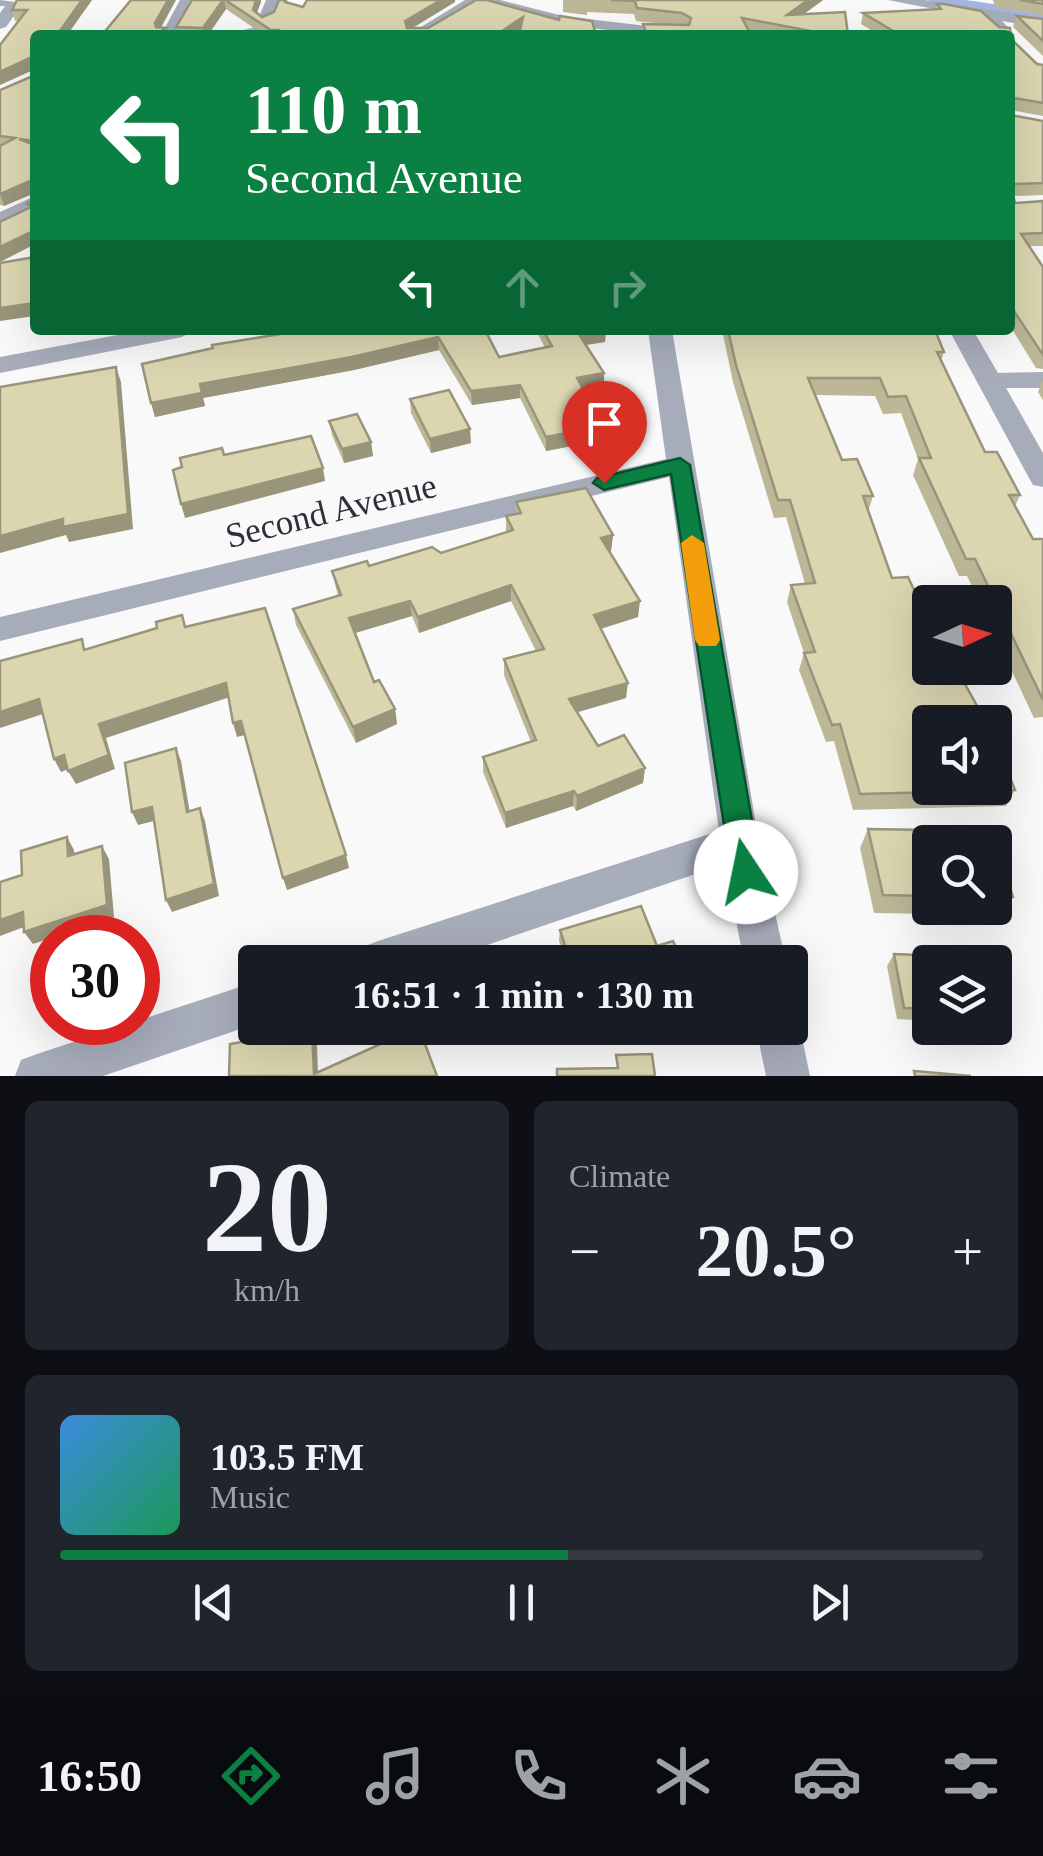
<!DOCTYPE html>
<meta charset="utf-8">
<style>
body{margin:0;font-family:"Times New Roman",serif;background:#20242c;color:#f1f3f6;height:100vh;display:flex;flex-direction:column;font-size:38px;white-space:nowrap}
*{box-sizing:border-box;margin:0}
p{font-size:32px;color:#9ea1a6}
.icon{flex:none;width:55px;height:55px;fill:none;stroke:currentColor;stroke-width:2;stroke-linecap:round;stroke-linejoin:round}
.map{position:relative;height:1076px;overflow:hidden}
.sheet{display:flex;flex-direction:column;gap:25px;padding:25px;background:#0d0f14;flex:1}
.sheet>*{flex:none}
.top-card{position:absolute;left:30px;top:30px;width:985px;height:305px;border-radius:10px;box-shadow:0 10px 40px #0002;background:#0b8043;color:#fff;overflow:hidden}
.needle{width:65px;rotate:86deg}
.buttons{position:absolute;left:912px;top:585px;display:grid;gap:20px}
.buttons a{display:grid;place-items:center;width:100px;height:100px;border-radius:10px;background:#171b24;box-shadow:0 10px 40px #0002;font-size:50px}
.speed{position:absolute;left:30px;top:915px;display:flex;gap:20px;font-size:50px;font-weight:700;text-align:center}
.speed>*{display:grid;place-content:center;width:130px;height:130px;border-radius:50%;background:#171b24;box-shadow:0 10px 40px #0002;line-height:1}
.speed .limit{border:15px solid #d22;background:#fff;color:#111}
.pin{position:absolute;display:grid;place-items:center;width:85px;height:85px;color:#fff;margin:-102px -42px;border-radius:50% 50% 50% 0;rotate:-45deg;box-shadow:0 0 10px #0007}
.pin .icon{rotate:45deg}
.me{position:absolute;width:110px;margin:-55px;rotate:349deg;stroke-linejoin:round;filter:drop-shadow(0 0 8px #0008)}
.turn{display:flex;align-items:center;gap:35px;height:210px;padding:0 50px;font-size:45px}
.turn .icon{width:130px;height:130px;stroke-width:2.5}
.turn b{display:block;font-size:70px;line-height:85px}
.lanes{display:flex;align-items:center;height:95px;padding:0 50px;background:#0003;justify-content:center;gap:50px;direction:ltr}
.lanes .off{opacity:.35}
.big{font-size:75px;font-weight:700;line-height:1.1}
.sheet .tile{flex:1;display:flex;flex-direction:column;justify-content:center;gap:15px;min-width:0;padding:0 35px;border-radius:15px;background:#20242c}
.sheet .dial{align-items:center;gap:0}
.dial b{font-size:130px;line-height:1}
.song{display:flex;align-items:center;gap:30px}
.cover{width:120px;height:120px;border-radius:15px;background:linear-gradient(135deg,hsl(210 70% 55%),hsl(150 70% 35%))}
.played{height:10px;border-radius:5px;background:linear-gradient(90deg,#0b8043 55%,#363941 55%)}
.keys{display:flex;justify-content:space-around;direction:ltr}
.heat{display:flex;justify-content:space-between;align-items:center;font-size:55px;direction:ltr}
.sheet .tiles{flex:1;display:grid;gap:25px;grid-template-columns:1fr 1fr}
.tile:last-child{grid-column:span 2}
.trip{position:absolute;left:238px;top:945px;width:570px;height:100px;border-radius:10px;background:#171b24;box-shadow:0 10px 40px #0002;font-weight:700;line-height:100px;text-align:center}
.dock{display:flex;height:160px;justify-content:space-around;align-items:center;background:#090b0e;color:#9ea1a6}
.dock .icon{width:70px;height:70px}
.dock .on{color:#0b8043}
.dock b{font-size:45px;color:#f1f3f6}
.map>svg:first-child{display:block}
.lines{fill:none;stroke-linecap:round;stroke-linejoin:round}
.canal{fill:#a6b4e2;fill-rule:evenodd}
.minor{fill:#a7acbb;fill-rule:evenodd}
.wall{fill:#bcb797;fill-rule:evenodd}
.shaded-wall{fill:#99957b}
.building{fill:#dbd5b0;stroke:#99957b;stroke-width:2.5}
.route{fill:#0b8043;stroke:#07532c;stroke-width:2.5}
.slow{fill:#f59e0b}
.labels{text-anchor:middle;dominant-baseline:central;stroke-width:8;stroke-linejoin:round;paint-order:stroke}
.street-label{font-size:35px;fill:#2c303d;stroke:#f9f9f9}
</style>
<div class="map">
<svg width="1043" height="1076" viewBox="0 0 1043 1076">
<rect width="100%" height="100%" fill="#f9f9f9"/>
<g class="lines">
<g class="canal">
<polygon points="928,0 966,0 1043,11 1043,21 936,5"/>
<polygon points="295,17 303,22 301,25 255,35 223,35"/>
</g>
<g class="minor">
<polygon points="0,0 23,3 6,27 0,29 0,13 5,6 0,6"/>
<polygon points="180,0 196,0 177,35 161,35"/>
<polygon points="266,0 282,0 274,19 266,24 258,19"/>
<path d="M465,0H500L563,16L680,30L688,35C616,35 550,23 480,4L427,35H408Z"/>
<polygon points="888,0 925,0 1043,18 1043,28 1002,21 1015,35 1010,39 1010,35 998,35 980,18"/>
<polygon points="35,196 35,210 0,226 0,212"/>
<polygon points="144,330 194,330 182,337 0,373 0,357"/>
<polygon points="648,330 672,330 759,842 786,962 744,962 725,864 437,962 357,962 363,947 378,941 719,831 669,477 0,641 0,617 666,459"/>
<polygon points="949,330 973,330 998,373 1043,372 1043,388 1006,388 1043,453 1043,487 1033,485 1029,478"/>
<polygon points="255,982 255,1024 103,1076 15,1076 21,1060 37,1054"/>
<polygon points="790,1011 800,1028 810,1076 766,1076 756,1028 790,1028"/>
</g>
</g>
<g class="wall">
<polygon points="17,0 92,0 67,35 35,35 35,244 0,262 28,208 27,204 35,198 34,193 4,206 0,205 0,90 33,76 33,70 0,85 0,45 19,21 15,21 12,10"/>
<polygon points="192,0 261,0 257,13 262,17 290,4 303,7 307,0 455,0 455,2 412,28 559,20 592,21 520,30 512,35 264,35 226,9 208,35 178,35 176,27"/>
<polygon points="563,0 823,0 804,14 848,35 759,35 750,33 751,35 642,35 643,24 664,24 636,21 634,14 587,12 587,15 563,12"/>
<polygon points="993,0 1043,0 1043,15 995,7"/>
<polygon points="937,4 944,4 981,11 999,27 1010,28 1011,39 1037,64 1043,65 1043,116 1010,110 1010,35 879,35 861,24 863,13 935,9"/>
<polygon points="1017,16 1043,19 1043,56 1013,27"/>
<polygon points="1010,115 1043,121 1043,195 1013,196 1015,203 1043,201 1043,246 1029,246 1043,267 1043,369 1036,368 1010,326"/>
<polygon points="485,330 499,357 545,348 536,330 606,330 605,342 586,345 604,373 604,386 584,390 604,426 603,440 546,451 520,398 472,405 439,350 354,370 203,398 205,406 155,417 142,364"/>
<polygon points="722,330 935,330 944,352 941,361 985,452 1020,495 1015,506 1033,539 1043,540 1043,717 1034,718 995,635 995,602 980,602 967,576 959,576 913,475 918,459 901,413 883,414 875,396 815,395 842,460 873,496 868,512 892,578 930,624 1015,790 1006,806 853,810 834,741 826,742 799,670 804,653 787,602 791,585 805,584 786,517 774,518 733,382"/>
<polygon points="1043,380 1043,400 1038,392"/>
<polygon points="410,399 471,443 431,453 411,413"/>
<polygon points="329,421 371,442 373,456 344,463 332,435"/>
<polygon points="516,502 613,535 611,551 609,551 638,617 601,629 626,698 577,712 598,746 645,768 643,783 576,811 573,806 506,828 483,772 483,757 531,742 504,675 504,659 536,651 511,601 419,633 412,616 355,633 374,682 395,709 397,724 356,743 296,625 293,609 338,596 332,571 369,566 441,553 506,532 506,516 516,514"/>
<path d="M868,829L992,831L1013,897L1001,915L874,913L860,848ZM930,842H995V908H930Z"/>
<polygon points="560,930 657,946 564,954 559,941"/>
<polygon points="894,954 930,962 930,1021 897,1019 887,966"/>
</g>
<g class="shaded-wall">
<polygon points="82,0 92,0 67,35 57,35"/>
<polygon points="168,0 176,0 158,33 166,28 167,35 155,35 155,23"/>
<polygon points="224,0 226,9 208,35 205,35 203,28"/>
<polygon points="256,0 261,0 261,2 254,20 253,10"/>
<polygon points="441,0 455,0 455,2 406,32 405,21"/>
<polygon points="808,0 823,0 787,26 787,15"/>
<polygon points="523,17 523,28 512,35 496,35"/>
<polygon points="32,57 35,69 0,85 0,72"/>
<polygon points="32,180 35,193 4,206 0,194"/>
<polygon points="35,230 35,244 0,262 0,247"/>
<polygon points="35,303 35,316 0,321 0,308"/>
<polygon points="597,330 606,330 605,342 578,346 578,333"/>
<polygon points="438,337 439,350 354,370 203,398 200,384"/>
<polygon points="116,367 121,382 133,529 69,542 66,535 0,553 0,536"/>
<polygon points="604,373 604,386 576,392 577,378"/>
<polygon points="520,385 520,398 472,405 471,391"/>
<polygon points="202,393 205,406 155,417 151,403"/>
<polygon points="604,426 603,440 546,451 546,437"/>
<polygon points="470,429 471,443 431,453 430,439"/>
<polygon points="371,442 373,456 344,463 342,449"/>
<polygon points="323,468 325,481 185,518 181,504"/>
<polygon points="613,535 611,551 600,554 601,538"/>
<polygon points="511,585 511,601 419,633 418,617"/>
<polygon points="410,601 412,616 352,634 349,618"/>
<polygon points="640,601 638,617 593,631 594,615"/>
<polygon points="226,683 230,697 106,738 115,769 76,784 68,771 99,724"/>
<polygon points="628,683 626,698 568,715 569,699"/>
<polygon points="39,699 46,713 0,728 0,712"/>
<polygon points="395,709 397,724 356,743 353,727"/>
<polygon points="241,721 245,735 237,737 233,723"/>
<polygon points="176,748 181,761 192,825 187,812"/>
<polygon points="64,755 71,768 61,772 54,759"/>
<polygon points="645,768 643,783 576,811 577,796"/>
<polygon points="574,791 573,806 506,828 505,813"/>
<polygon points="152,807 158,820 138,825 132,812"/>
<polygon points="200,808 205,821 219,896 172,912 166,900"/>
<polygon points="67,837 74,850 76,869 68,856"/>
<polygon points="102,846 109,859 114,917 33,944 24,932"/>
<polygon points="346,855 349,868 287,890 283,878"/>
<polygon points="23,912 32,924 0,936 0,920"/>
<polygon points="312,1030 317,1044 318,1076 314,1076"/>
</g>
<g class="building">
<polygon points="17,0 82,0 57,35 35,35 35,141 19,139 35,145 35,230 0,247 0,222 33,206 27,204 35,198 32,180 0,194 0,146 15,138 0,136 0,90 33,76 32,57 0,72 0,45 27,10 12,10"/>
<polygon points="131,0 168,0 155,23 156,27 166,28 155,35 102,35"/>
<polygon points="192,0 223,0 203,28 176,27"/>
<polygon points="225,0 256,0 253,10 262,17 274,12 279,0 286,0 285,2 303,7 307,0 441,0 405,21 407,28 428,28 476,0 487,0 559,20 560,16 592,21 596,35 519,35 523,17 496,35 268,35 280,30 271,30"/>
<polygon points="611,0 808,0 787,15 845,12 848,35 816,35 816,32 742,18 751,35 647,35 643,24 689,25 691,18 682,13 637,8 635,1"/>
<polygon points="1020,0 1043,0 1043,4"/>
<polygon points="937,4 944,4 981,11 999,27 1010,28 1011,39 1037,64 1043,65 1043,103 1014,98 1010,102 1010,35 900,35 863,13 941,9"/>
<polygon points="1017,16 1043,19 1043,41"/>
<polygon points="1010,115 1043,121 1043,183 1014,184 1011,187 1015,203 1043,201 1043,233 1021,234 1043,267 1043,355 1010,305"/>
<polygon points="35,257 35,303 0,308 0,263"/>
<polygon points="306,330 485,330 499,357 552,346 543,330 597,330 578,333 604,373 577,378 604,426 546,437 520,385 471,391 438,337 352,357 200,384 202,393 151,403 142,364 213,348 212,345"/>
<polygon points="728,330 935,330 944,352 937,352 985,452 997,452 1020,495 1009,495 1033,539 1042,539 1043,540 1043,700 975,559 966,559 919,458 931,458 906,396 888,397 880,378 808,378 842,460 857,459 873,496 863,496 892,578 908,577 930,624 930,668 956,668 986,722 930,722 930,788 995,788 995,739 1015,790 860,794 840,724 832,725 804,653 815,652 791,585 815,583 790,500 778,500 736,365"/>
<polygon points="116,367 128,514 63,527 63,519 0,536 0,387"/>
<polygon points="449,390 470,429 430,439 410,399"/>
<polygon points="357,414 371,442 342,449 329,421"/>
<polygon points="311,436 323,468 181,504 173,470 182,467 180,458 222,448 224,455"/>
<polygon points="586,488 613,535 601,538 640,601 594,615 628,683 569,699 598,746 624,735 645,768 577,796 574,791 505,813 483,757 536,740 504,659 544,649 511,585 418,617 410,601 349,618 374,682 379,680 395,709 353,727 293,609 341,595 332,571 367,561 369,566 432,547 441,553 513,530 506,516 521,513 516,502"/>
<polygon points="265,608 346,855 283,878 241,721 233,723 226,683 99,724 109,755 68,771 64,755 54,759 39,699 0,712 0,661 82,639 84,650 157,628 156,622 182,615 185,627"/>
<polygon points="176,748 187,812 200,808 214,884 166,900 152,807 132,812 125,763"/>
<polygon points="868,829 992,831 1013,897 995,897 995,842 930,842 930,896 883,895"/>
<polygon points="67,837 68,856 102,846 107,905 24,932 23,912 0,920 0,882 22,875 21,851"/>
<polygon points="641,906 657,946 673,941 682,962 549,962 567,952 560,930"/>
<polygon points="894,954 963,957 965,962 930,962 930,1009 904,1008"/>
<polygon points="416,1028 419,1028 437,1076 229,1076 230,1044 312,1030 314,1074"/>
<polygon points="652,1054 655,1076 557,1076 557,1069 618,1068 616,1055"/>
<polygon points="914,1071 971,1076 915,1076"/>
</g>
<polygon class="route" points="680,458 690,465 761,872 757,882 746,886 735,882 731,872 671,474 604,490 593,483 597,478"/>
<polygon class="slow" points="692,535 704,543 720,640 716,646 699,646 695,640 681,543"/>
<g class="labels">
<g class="street-label">
<text transform="translate(331 511) rotate(-14)">Second Avenue</text>
</g>
</g>
</svg>
<div class="buttons">
<a><svg class="needle" viewBox="-14 -14 28 28"><path d="M0-13l5 13h-10z" fill="#e53935"/><path d="M0 13l5-13h-10z" fill="#9ea1a6"/></svg></a>
<a><svg class="icon" aria-label="sound" viewBox="0 0 24 24"><path d="M4 9h4l5-4v14l-5-4H4zM17 9q2 3 0 6"/></svg></a>
<a><svg class="icon" aria-label="search" viewBox="0 0 24 24"><circle cx="10" cy="10" r="6"/><path d="M15 15l6 6"/></svg></a>
<a><svg class="icon" aria-label="layers" viewBox="0 0 24 24"><path d="M12 4l9 5-9 5-9-5zM3 14l9 5 9-5"/></svg></a>
</div>
<div class="speed"><div class="limit">30</div></div>
<div class="pin" style="left:604px;top:483px;background:#d93025"><svg class="icon" aria-label="arrive" viewBox="0 0 24 24"><path d="M6 21V4h12l-3 4 3 4H6"/></svg></div>
<svg class="me" style="left:746px;top:872px" viewBox="-20 -20 40 40"><circle r="19" fill="#fff"/><path d="M0-13L10 11 0 6-10 11z" fill="#0b8043"/></svg>
<div class="trip">16:51 · 1 min · 130 m</div>
<div class="top-card">
<div class="turn"><svg class="icon" aria-label="left" viewBox="0 0 24 24"><path d="M17 20v-9H6M10 6l-5 5 5 5"/></svg><div><b>110 m</b>Second Avenue</div></div>
<div class="lanes"><svg class="icon" aria-label="left" viewBox="0 0 24 24"><path d="M17 20v-9H6M10 6l-5 5 5 5"/></svg><svg class="icon off" aria-label="ahead" viewBox="0 0 24 24"><path d="M12 20V5M6 11l6-6 6 6"/></svg><svg class="icon off" aria-label="right" viewBox="0 0 24 24"><path d="M7 20v-9h11M14 6l5 5-5 5"/></svg></div>
</div>
</div>
<section class="sheet">
<div class="tiles">
<div class="tile dial"><b>20</b><p>km/h</p></div>
<div class="tile"><p>Climate</p>
<div class="heat"><a>−</a><b class="big">20.5°</b><a>+</a></div>
</div>
<div class="tile">
<div class="song"><i class="cover"></i><div><b>103.5 FM</b><p>Music</p></div></div>
<div class="played"></div>
<div class="keys"><svg class="icon" aria-label="previous" viewBox="0 0 24 24"><path d="M18 5L8 12l10 7zM5 5v14"/></svg><svg class="icon" aria-label="pause" viewBox="0 0 24 24"><path d="M8 5v14M16 5v14"/></svg><svg class="icon" aria-label="next" viewBox="0 0 24 24"><path d="M6 5l10 7-10 7zM19 5v14"/></svg></div>
</div>
</div>
</section>
<nav class="dock">
<b>16:50</b>
<svg class="icon on" aria-label="directions" viewBox="0 0 24 24"><path d="M12 3l9 9-9 9-9-9zM9 14v-3h6M13 9l2 2-2 2"/></svg>
<svg class="icon" aria-label="music" viewBox="0 0 24 24"><path d="M9 18V5l10-2v13"/><circle cx="6" cy="18" r="3"/><circle cx="16" cy="16" r="3"/></svg>
<svg class="icon" aria-label="phone" viewBox="0 0 24 24"><path d="M5 4h4l2 5-3 2q2 4 5 5l2-3 5 2v4C11 20 4 13 5 4z"/></svg>
<svg class="icon" aria-label="climate" viewBox="0 0 24 24"><path d="M12 3v18M4 7l16 10M4 17L20 7"/></svg>
<svg class="icon" aria-label="car" viewBox="0 0 24 24"><path d="M5 17H2v-5l4-1 3-4h7l3 4 3 1v5h-3M9 17h6M6 11h13"/><circle cx="7" cy="17" r="2"/><circle cx="17" cy="17" r="2"/></svg>
<svg class="icon" aria-label="filters" viewBox="0 0 24 24"><path d="M4 7h16M4 17h16"/><circle cx="9" cy="7" r="2"/><circle cx="15" cy="17" r="2"/></svg>
</nav>
